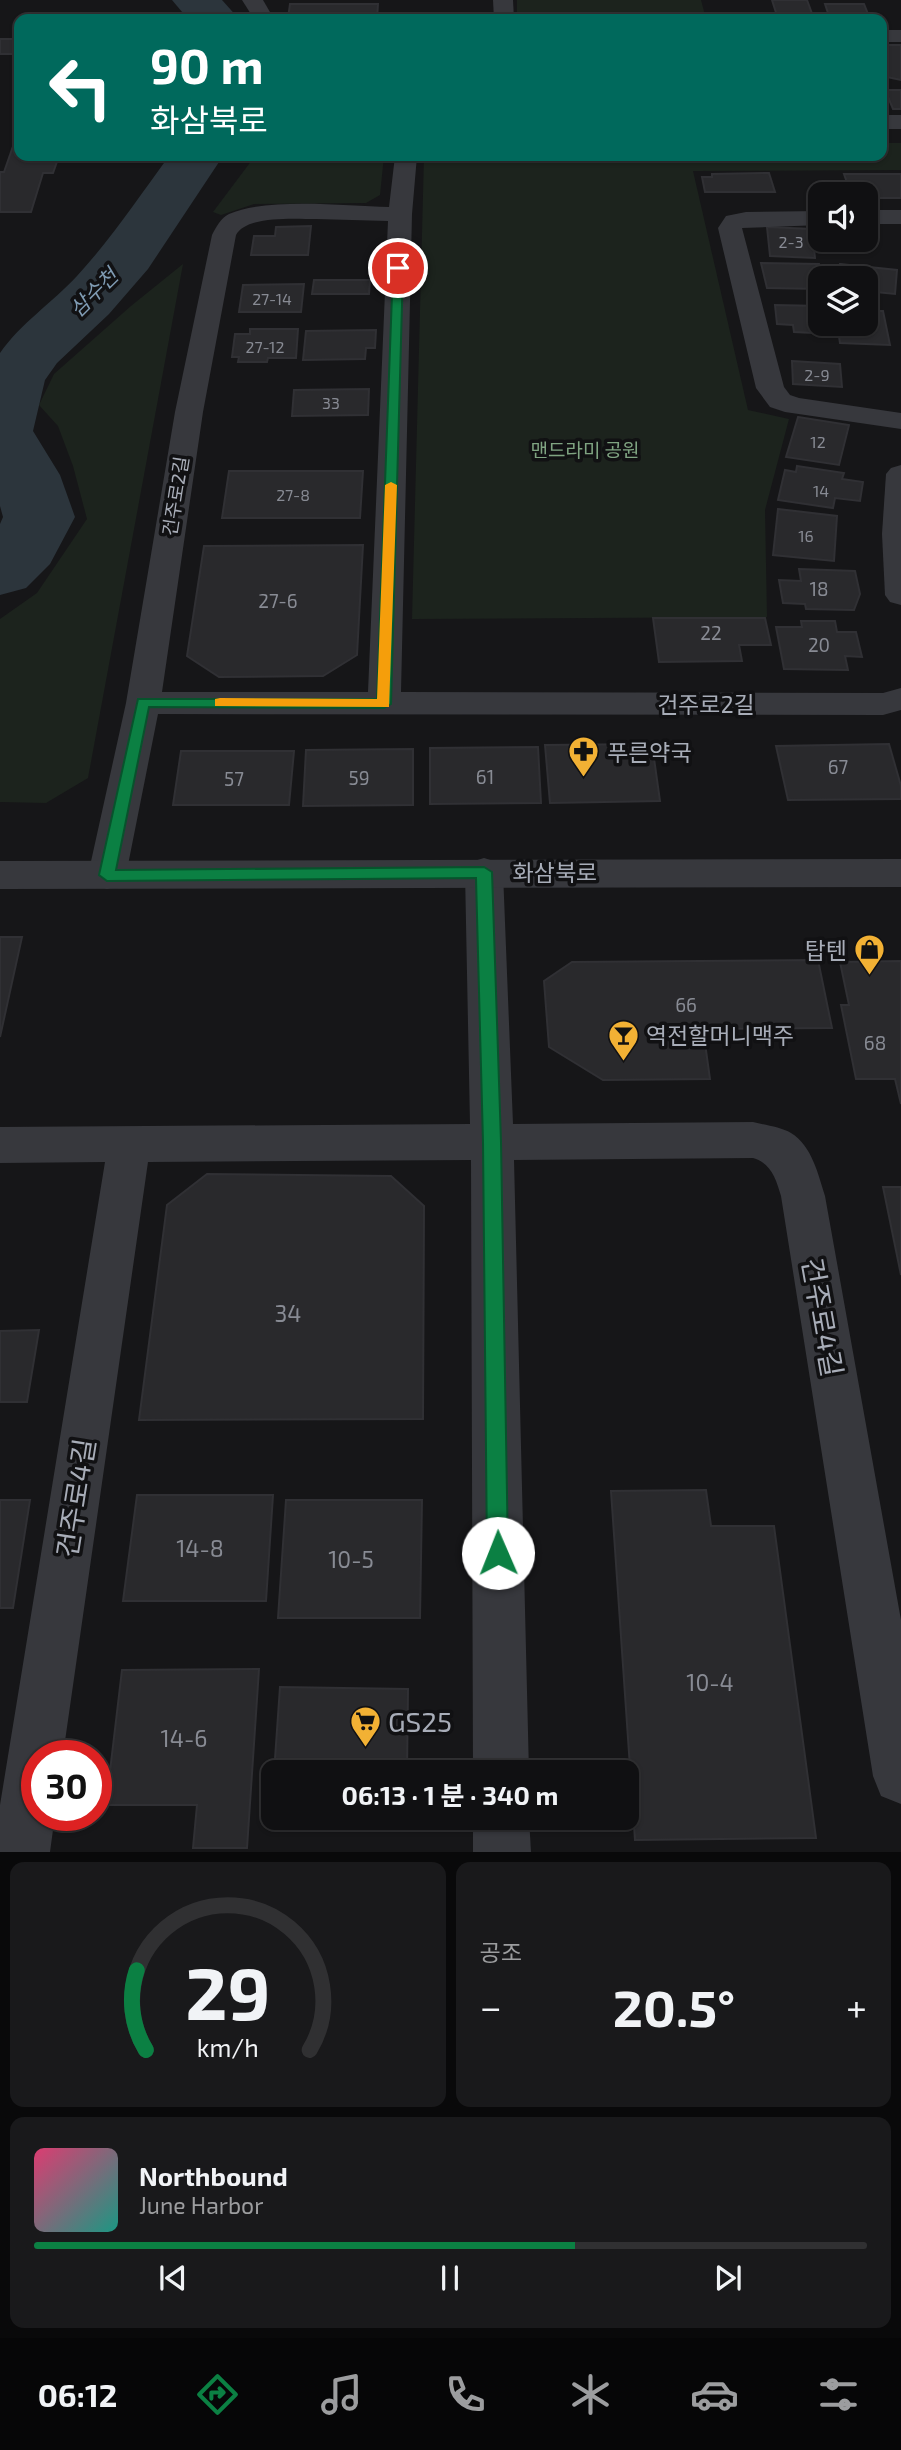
<!DOCTYPE html>
<html lang="ko">
<meta charset="utf-8">
<style>
body{margin:0;font-family:"Exo 2","Noto Sans KR",sans-serif;background:#19191b;color:#f1f3f6;height:100vh;display:flex;flex-direction:column;font-size:26px;white-space:nowrap}
*{box-sizing:border-box;margin:0}
p{font-size:23px;color:#9c9d9f}
.icon{flex:none;width:38px;height:38px;fill:none;stroke:currentColor;stroke-width:2;stroke-linecap:round;stroke-linejoin:round}
.map{position:relative;height:1852px;overflow:hidden}
.side{display:flex;flex-direction:column;gap:10px;padding:10px;background:#09090a;flex:1}
.side>*{flex:none}
.banner{position:absolute;left:14px;top:14px;width:873px;height:147px;border-radius:14px;box-shadow:0 2px 5px #0004,0 0 0 2px #303032;background:#00695c;color:#fff;overflow:hidden}
.tools{position:absolute;left:808px;top:182px;display:grid;gap:14px}
.tools a{display:grid;place-items:center;width:70px;height:70px;border-radius:14px;background:#101012;box-shadow:0 2px 5px #0004,0 0 0 2px #303032;font-size:35px}
.speed{position:absolute;left:21px;top:1740px;display:flex;gap:14px;font-size:35px;font-weight:700;text-align:center}
.speed>*{display:grid;place-content:center;width:91px;height:91px;border-radius:50%;background:#101012;box-shadow:0 2px 5px #0004,0 0 0 2px #303032;line-height:1}
.speed .limit{border:10px solid #d22;background:#fff;color:#111}
.pin{position:absolute;display:grid;place-items:center;width:60px;height:60px;color:#fff;margin:-30px;border:4px solid #fff;border-radius:50%;box-shadow:0 2px 7px #0007}
.me{position:absolute;width:77px;margin:-38px;rotate:359deg;stroke-linejoin:round;filter:drop-shadow(0 0 5px #0008)}
.turn{display:flex;align-items:center;gap:24px;height:147px;padding:0 21px;font-size:32px}
.turn .icon{width:91px;height:91px;stroke-width:2.5}
.turn b{display:block;font-size:49px;line-height:60px}
.big{font-size:52px;font-weight:700;line-height:1.1}
.side .tile{flex:1;display:flex;flex-direction:column;justify-content:center;gap:10px;min-width:0;padding:0 24px;border-radius:14px;background:#19191b}
.side .dial{align-items:center;gap:0}
.dial svg{height:182px;overflow:visible;fill:none;stroke:#303032;stroke-width:7;stroke-linecap:round;text-anchor:middle}
.dial text{fill:#f1f3f6;stroke:none}
.song{display:flex;align-items:center;gap:21px}
.cover{width:84px;height:84px;border-radius:10px;background:linear-gradient(135deg,hsl(340 70% 55%),hsl(170 70% 35%))}
.played{height:7px;border-radius:4px;background:linear-gradient(90deg,#0b8043 65%,#303032 65%)}
.keys{display:flex;justify-content:space-around;direction:ltr}
.heat{display:flex;justify-content:space-between;align-items:center;font-size:38px;direction:ltr}
.side .tiles{flex:1;display:grid;gap:10px;grid-template-columns:1fr 1fr}
.tile:last-child{grid-column:span 2}
.trip{position:absolute;left:261px;top:1760px;width:378px;height:70px;border-radius:14px;background:#101012;box-shadow:0 2px 5px #0004,0 0 0 2px #303032;font-weight:700;line-height:70px;text-align:center}
.menu{display:flex;height:112px;justify-content:space-around;align-items:center;background:#060607;color:#9c9d9f}
.menu .icon{width:49px;height:49px}
.menu .on{color:#0b8043}
.menu b{font-size:32px;color:#f1f3f6}
.map>svg:first-child{display:block}
.green{fill:#1c231d}
.lines{fill:none;stroke-linecap:round;stroke-linejoin:round}
.river{fill:#2c353c;fill-rule:evenodd}
.building{fill:#29292c;stroke:#303034;stroke-width:2}
.minor{fill:#37383d;fill-rule:evenodd}
.tertiary{fill:#37383d;fill-rule:evenodd}
.route{fill:#0b8043;stroke:#07532c;stroke-width:2}
.slow{fill:#f59e0b}
.labels{text-anchor:middle;dominant-baseline:central;stroke-width:7;stroke-linejoin:round;paint-order:stroke}
.far-number-label{font-size:16px;fill:#888b94}
.far-park-label{font-size:19px;fill:#7fa381;stroke:#111113}
.far-street-label{font-size:19px;fill:#a8adb8;stroke:#111113}
.number-label{font-size:19px;fill:#888b94}
.far-water-label{font-size:21px;font-style:italic;fill:#7f9bb3;stroke:#111113}
.street-label{font-size:23px;fill:#a8adb8;stroke:#111113}
.poi-label{font-size:23px;fill:#a8adb8;stroke:#111113;text-anchor:start}
.near-number-label{font-size:23px;fill:#888b94}
.near-street-label{font-size:28px;fill:#a8adb8;stroke:#111113}
.near-poi-label{font-size:28px;fill:#a8adb8;stroke:#111113;text-anchor:start}
</style>
<div class="map">
<svg width="901" height="1852" viewBox="0 0 901 1852">
<rect width="100%" height="100%" fill="#161618"/>
<g class="green">
<polygon points="517,0 701,0 706,19 517,19"/>
<polygon points="882,143 901,143 901,170 693,171 748,410 789,419 765,510 767,617 412,619 424,156 882,156"/>
<polygon points="255,156 384,156 380,195 366,203 254,204 221,215 213,212"/>
<polygon points="183,264 88,778 46,803 0,802 0,619 37,593 87,519 73,466 58,426 39,405 54,374 131,306"/>
</g>
<g class="lines">
<g class="river">
<polygon points="172,0 222,0 239,19 188,19"/>
<path d="M169,156H223L148,269L109,314L57,363L45,380L33,431L60,475L75,517L50,564L26,588L0,595V524L3,517L0,506V353C21,323 52,303 77,276C111,239 139,197 169,156Z"/>
</g>
</g>
<g class="building">
<polygon points="772,0 807,0 814,19 778,19"/>
<polygon points="290,4 378,4 377,19 288,18"/>
<polygon points="825,4 864,4 870,19 830,19"/>
<rect x="0" y="39" width="19" height="15"/>
<polygon points="882,45 901,45 901,80 882,76"/>
<polygon points="885,90 901,90 901,109 893,109"/>
<polygon points="19,129 19,156 59,156 53,173 43,173 31,212 0,212 0,172 4,172"/>
<polygon points="769,173 775,192 705,192 702,177 712,177 712,174"/>
<polygon points="844,174 901,174 901,198 866,198 866,194 851,194"/>
<polygon points="311,226 308,255 251,255 254,236 275,236 276,227"/>
<polygon points="767,227 812,229 815,258 770,256"/>
<polygon points="761,263 819,264 823,278 821,278 821,289 767,288"/>
<polygon points="840,264 897,270 895,294 866,291 866,278 838,278"/>
<polygon points="314,280 370,280 369,294 312,294"/>
<polygon points="304,284 301,312 239,312 243,285"/>
<polygon points="775,305 821,306 821,324 832,324 834,334 794,332 793,325 777,324"/>
<polygon points="866,311 883,311 890,345 840,343 837,324 866,324"/>
<polygon points="250,329 298,329 296,358 268,358 267,362 238,362 239,357 232,357 235,334 250,334"/>
<polygon points="376,330 375,348 366,348 365,359 303,360 306,331"/>
<polygon points="792,361 840,364 842,387 793,384"/>
<polygon points="369,389 368,415 292,416 294,390"/>
<polygon points="798,417 849,425 839,465 786,457"/>
<polygon points="797,466 844,473 842,479 863,482 860,501 835,498 833,508 778,500 785,470 796,472"/>
<polygon points="229,471 363,471 360,518 222,518"/>
<polygon points="778,509 837,516 834,561 773,555"/>
<polygon points="363,545 357,655 323,676 219,677 187,656 204,546"/>
<polygon points="799,569 855,571 860,594 854,610 806,609 805,604 783,603 779,580 801,581"/>
<polygon points="653,618 765,618 771,645 739,645 742,661 659,662"/>
<polygon points="801,621 835,621 837,632 856,632 862,657 845,656 848,670 784,669 776,627 802,627"/>
<polygon points="652,744 660,801 550,803 545,745"/>
<polygon points="889,744 901,786 901,799 788,800 776,746"/>
<polygon points="538,747 541,803 430,804 430,748"/>
<polygon points="413,749 413,805 303,806 306,750"/>
<polygon points="181,751 294,751 289,805 173,805"/>
<polygon points="0,937 22,937 0,1037"/>
<polygon points="818,960 832,1028 703,1029 710,1079 603,1080 549,1047 544,981 572,962"/>
<polygon points="901,961 901,1104 895,1079 856,1079 841,1005 849,1005 840,962"/>
<polygon points="207,1174 391,1176 424,1206 423,1419 139,1420 167,1205"/>
<polygon points="883,1187 901,1187 901,1275"/>
<polygon points="39,1330 27,1402 0,1402 0,1331"/>
<polygon points="706,1490 711,1526 774,1526 816,1838 635,1840 611,1491"/>
<polygon points="137,1495 273,1495 266,1601 123,1601"/>
<polygon points="0,1500 30,1500 13,1608 0,1608"/>
<polygon points="286,1500 422,1500 420,1618 278,1618"/>
<polygon points="259,1669 247,1848 193,1848 197,1805 106,1805 122,1670"/>
<polygon points="280,1687 408,1689 407,1773 274,1773"/>
<polygon points="273,1790 273,1818 405,1818 405,1827 270,1826"/>
</g>
<g class="lines">
<g class="minor">
<polygon points="242,0 263,0 274,19 254,19"/>
<polygon points="493,0 513,0 514,19 494,19"/>
<rect x="882" y="30" width="19" height="12"/>
<rect x="882" y="115" width="19" height="14"/>
<path d="M395,156H417L412,214L401,692L883,693L901,688V710L883,715L158,714L126,875L120,885L107,889L94,885L88,875L126,703L175,412L212,235C216,227 221,218 229,214C269,197 345,206 389,207ZM316,219L388,221L368,692H162L203,412L236,235C246,215 296,219 316,219Z"/>
<rect x="866" y="210" width="35" height="14"/>
<polygon points="821,211 821,225 742,228 784,387 790,395 799,398 901,413 901,429 785,412 770,407 756,388 718,228 726,216 746,212"/>
<polygon points="901,465 901,605 890,602 885,595 882,534 886,474 891,468"/>
<path d="M484,858L497,862L503,872L513,1124L753,1122C765,1125 781,1127 791,1133C812,1146 818,1174 825,1196L901,1620V1804L881,1796L873,1776L781,1196C776,1179 771,1163 753,1158L514,1160L529,1773H473L471,1160L148,1162L63,1755H37V1815H55L50,1852H0V1805L105,1162L0,1163V1127L470,1124L465,872L471,862Z"/>
<polygon points="473,1818 529,1818 531,1852 473,1852"/>
</g>
<polygon class="tertiary" points="901,859 901,887 0,889 0,861"/>
</g>
<polygon class="route" points="398,265 403,268 391,704 384,708 149,707 116,870 484,867 492,872 501,1142 508,1553 505,1561 498,1564 490,1561 487,1553 483,1142 476,878 107,881 99,875 138,699 377,699 393,268"/>
<polygon class="slow" points="391,482 397,485 389,707 215,706 215,699 220,698 377,699 385,485"/>
<defs>
<symbol id="pharmacy-pin" viewBox="-11 -11 22 30"><path d="M0 17L-7.5 6A9.5 9.5 0 1 1 7.5 6Z" fill="#f2b134" stroke="#111113"/><path d="M-2-6h4v4h4v4h-4v4h-4v-4h-4v-4h4Z" fill="#111"/></symbol>
<symbol id="shop-pin" viewBox="-11 -11 22 30"><path d="M0 17L-7.5 6A9.5 9.5 0 1 1 7.5 6Z" fill="#f2b134" stroke="#111113"/><path d="M-5-2.5h2.3a2.7 3.5 0 0 1 5.4 0H5L5.5 6h-11ZM-1.5-2.5h3a1.5 2.3 0 0 0-3 0Z" fill="#111"/></symbol>
<symbol id="bar-pin" viewBox="-11 -11 22 30"><path d="M0 17L-7.5 6A9.5 9.5 0 1 1 7.5 6Z" fill="#f2b134" stroke="#111113"/><path d="M-6-5H6L.8 .8V4.5H3.5V6h-7V4.5H-.8V.8Z" fill="#111"/></symbol>
<symbol id="supermarket-pin" viewBox="-11 -11 22 30"><path d="M0 17L-7.5 6A9.5 9.5 0 1 1 7.5 6Z" fill="#f2b134" stroke="#111113"/><path d="M-6-5.5h2.5l.6 2H6L4.5 2H-2.5L-4.4-4H-6ZM-1.5 3.2a1.3 1.3 0 1 0 .1 0ZM3 3.2a1.3 1.3 0 1 0 .1 0Z" fill="#111"/></symbol>
</defs>
<g fill-rule="evenodd">
<use href="#pharmacy-pin" x="566" y="734" width="35" height="47"/>
<use href="#shop-pin" x="852" y="932" width="35" height="47"/>
<use href="#bar-pin" x="606" y="1018" width="35" height="47"/>
<use href="#supermarket-pin" x="348" y="1704" width="35" height="47"/>
</g>
<g class="labels">
<g class="far-number-label">
<text x="791" y="241">2-3</text>
<text x="272" y="298">27-14</text>
<text x="265" y="346">27-12</text>
<text x="817" y="374">2-9</text>
<text x="331" y="402">33</text>
<text x="818" y="441">12</text>
<text x="821" y="490">14</text>
<text x="293" y="494">27-8</text>
<text x="806" y="535">16</text>
</g>
<g class="far-park-label">
<text x="585" y="449">맨드라미 공원</text>
</g>
<g class="far-street-label">
<text transform="translate(175 496) rotate(-81)">건주로2길</text>
</g>
<g class="number-label">
<text x="819" y="588">18</text>
<text x="278" y="600">27-6</text>
<text x="711" y="632">22</text>
<text x="819" y="644">20</text>
<text x="838" y="766">67</text>
<text x="485" y="776">61</text>
<text x="359" y="777">59</text>
<text x="234" y="778">57</text>
<text x="686" y="1004">66</text>
<text x="875" y="1042">68</text>
</g>
<g class="far-water-label">
<text transform="translate(93 292) rotate(-45)">삼수천</text>
</g>
<g class="street-label">
<text x="706" y="704">건주로2길</text>
<text x="555" y="872">화삼북로</text>
</g>
<g class="poi-label">
<text x="607" y="752">푸른약국</text>
<text x="847" y="950" text-anchor="end">탑텐</text>
<text x="646" y="1035">역전할머니맥주</text>
</g>
<g class="near-number-label">
<text x="288" y="1313">34</text>
<text x="200" y="1548">14-8</text>
<text x="351" y="1559">10-5</text>
<text x="710" y="1682">10-4</text>
<text x="184" y="1738">14-6</text>
</g>
<g class="near-street-label">
<text transform="translate(823 1317) rotate(80)">건주로4길</text>
<text transform="translate(75 1498) rotate(-81)">건주로4길</text>
</g>
<g class="near-poi-label">
<text x="388" y="1721">GS25</text>
</g>
</g>
</svg>
<div class="tools">
<a><svg class="icon" aria-label="sound" viewBox="0 0 24 24"><path d="M4 9h4l5-4v14l-5-4H4zM17 9q2 3 0 6"/></svg></a>
<a><svg class="icon" aria-label="layers" viewBox="0 0 24 24"><path d="M12 4l9 5-9 5-9-5zM3 14l9 5 9-5"/></svg></a>
</div>
<div class="speed"><div class="limit">30</div></div>
<div class="pin" style="left:398px;top:268px;background:#d93025"><svg class="icon" aria-label="arrive" viewBox="0 0 24 24"><path d="M6 21V4h12l-3 4 3 4H6"/></svg></div>
<svg class="me" style="left:498px;top:1553px" viewBox="-20 -20 40 40"><circle r="19" fill="#fff"/><path d="M0-13L10 11 0 6-10 11z" fill="#0b8043"/></svg>
<div class="trip">06:13 · 1 분 · 340 m</div>
<div class="banner">
<div class="turn"><svg class="icon" aria-label="left" viewBox="0 0 24 24"><path d="M17 20v-9H6M10 6l-5 5 5 5"/></svg><div><b>90 m</b>화삼북로</div></div>
</div>
</div>
<section class="side">
<div class="tiles">
<div class="tile dial"><svg viewBox="0 0 100 80">
<path d="M14 69A42 42 0 1 1 86 69"/>
<path d="M14 69A42 42 0 0 1 10 34" stroke="#0b8043"/>
<text x="50" y="56" font-size="32" font-weight="700">29</text>
<text x="50" y="72" font-size="11">km/h</text>
</svg></div>
<div class="tile"><p>공조</p>
<div class="heat"><a>−</a><b class="big">20.5°</b><a>+</a></div>
</div>
<div class="tile">
<div class="song"><i class="cover"></i><div><b>Northbound</b><p>June Harbor</p></div></div>
<div class="played"></div>
<div class="keys"><svg class="icon" aria-label="previous" viewBox="0 0 24 24"><path d="M18 5L8 12l10 7zM5 5v14"/></svg><svg class="icon" aria-label="pause" viewBox="0 0 24 24"><path d="M8 5v14M16 5v14"/></svg><svg class="icon" aria-label="next" viewBox="0 0 24 24"><path d="M6 5l10 7-10 7zM19 5v14"/></svg></div>
</div>
</div>
</section>
<nav class="menu">
<b>06:12</b>
<svg class="icon on" aria-label="directions" viewBox="0 0 24 24"><path d="M12 3l9 9-9 9-9-9zM9 14v-3h6M13 9l2 2-2 2"/></svg>
<svg class="icon" aria-label="music" viewBox="0 0 24 24"><path d="M9 18V5l10-2v13"/><circle cx="6" cy="18" r="3"/><circle cx="16" cy="16" r="3"/></svg>
<svg class="icon" aria-label="phone" viewBox="0 0 24 24"><path d="M5 4h4l2 5-3 2q2 4 5 5l2-3 5 2v4C11 20 4 13 5 4z"/></svg>
<svg class="icon" aria-label="climate" viewBox="0 0 24 24"><path d="M12 3v18M4 7l16 10M4 17L20 7"/></svg>
<svg class="icon" aria-label="car" viewBox="0 0 24 24"><path d="M5 17H2v-5l4-1 3-4h7l3 4 3 1v5h-3M9 17h6M6 11h13"/><circle cx="7" cy="17" r="2"/><circle cx="17" cy="17" r="2"/></svg>
<svg class="icon" aria-label="filters" viewBox="0 0 24 24"><path d="M4 7h16M4 17h16"/><circle cx="9" cy="7" r="2"/><circle cx="15" cy="17" r="2"/></svg>
</nav>
